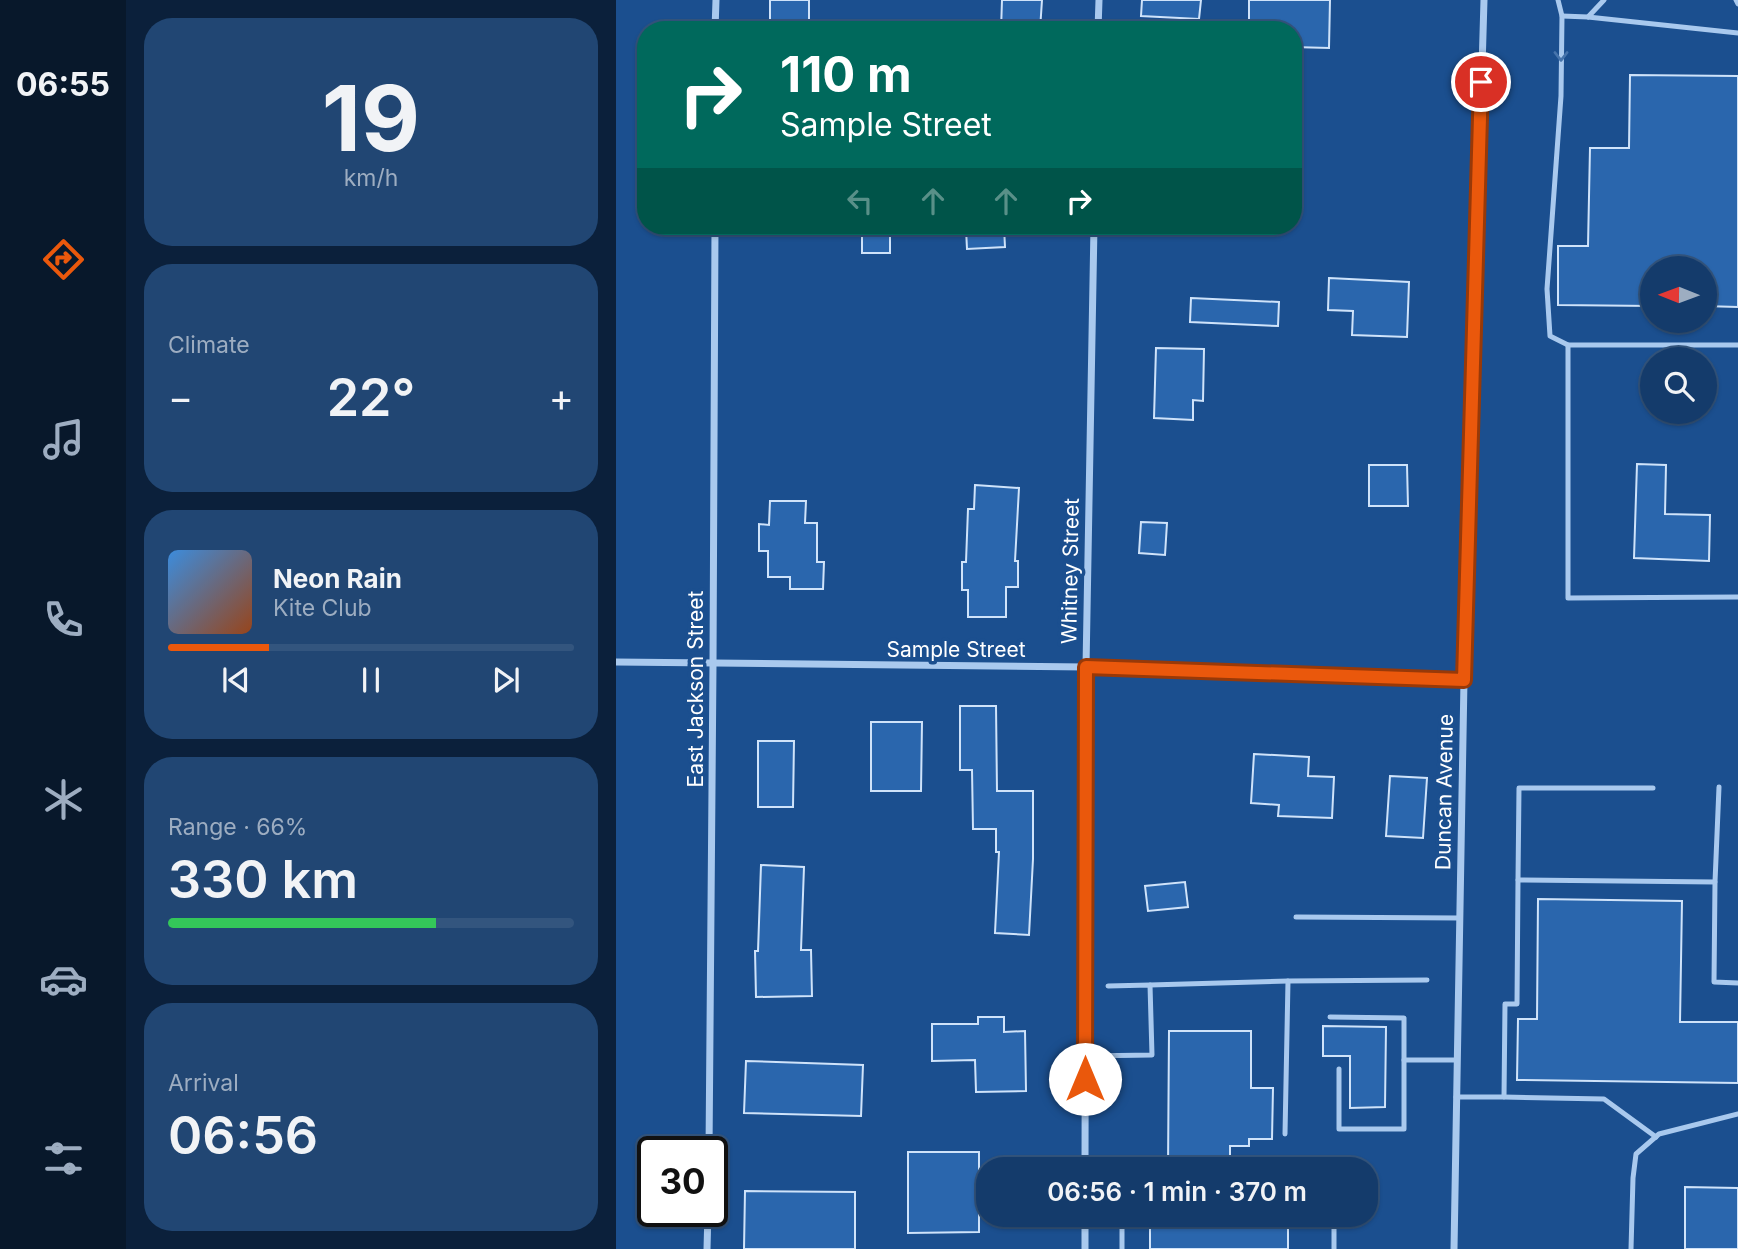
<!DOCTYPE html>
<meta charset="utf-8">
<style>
body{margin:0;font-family:Inter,sans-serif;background:#214673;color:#f1f3f6;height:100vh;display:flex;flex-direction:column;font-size:26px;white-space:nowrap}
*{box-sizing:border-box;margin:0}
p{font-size:23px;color:#9dadc1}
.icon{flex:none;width:38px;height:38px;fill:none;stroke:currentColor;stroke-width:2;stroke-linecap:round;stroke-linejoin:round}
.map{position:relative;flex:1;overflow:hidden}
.panel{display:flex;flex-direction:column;gap:18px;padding:18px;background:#0b203b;width:490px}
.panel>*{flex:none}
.guide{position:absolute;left:21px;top:21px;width:665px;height:214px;border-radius:28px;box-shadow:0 2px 5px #0004,0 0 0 2px #33557e;background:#00695c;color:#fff;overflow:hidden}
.needle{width:46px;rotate:271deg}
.fabs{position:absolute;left:1024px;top:256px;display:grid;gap:14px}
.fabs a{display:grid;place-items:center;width:77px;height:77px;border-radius:50%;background:#143b6b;box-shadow:0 2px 5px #0004,0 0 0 2px #33557e;font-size:35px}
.speed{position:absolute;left:21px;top:1136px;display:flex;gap:14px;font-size:35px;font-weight:700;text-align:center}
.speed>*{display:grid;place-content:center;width:91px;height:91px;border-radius:50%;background:#143b6b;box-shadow:0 2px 5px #0004,0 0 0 2px #33557e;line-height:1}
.speed .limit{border:4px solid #111;border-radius:10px;background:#fff;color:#111}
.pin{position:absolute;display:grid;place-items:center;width:60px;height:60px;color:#fff;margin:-30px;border:4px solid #fff;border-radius:50%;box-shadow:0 2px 7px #0007}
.me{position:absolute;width:77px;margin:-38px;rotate:0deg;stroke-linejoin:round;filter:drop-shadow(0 0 5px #0008)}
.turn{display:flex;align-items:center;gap:24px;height:147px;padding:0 28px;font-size:32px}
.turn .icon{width:91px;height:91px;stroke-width:2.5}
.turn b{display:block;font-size:49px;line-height:60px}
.lanes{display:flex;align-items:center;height:66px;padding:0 28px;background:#0003;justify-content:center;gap:35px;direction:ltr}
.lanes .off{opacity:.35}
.big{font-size:52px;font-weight:600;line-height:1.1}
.panel .tile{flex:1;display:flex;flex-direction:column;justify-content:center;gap:10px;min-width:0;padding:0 24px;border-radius:28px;background:#214673}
.panel .dial{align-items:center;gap:0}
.dial b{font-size:91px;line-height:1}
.song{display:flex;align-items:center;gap:21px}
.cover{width:84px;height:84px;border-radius:10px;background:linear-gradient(135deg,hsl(210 70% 55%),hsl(20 70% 35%))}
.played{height:7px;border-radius:4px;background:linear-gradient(90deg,#ea580c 25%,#33557e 25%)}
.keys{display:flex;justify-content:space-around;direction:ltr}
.heat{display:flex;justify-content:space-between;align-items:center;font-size:38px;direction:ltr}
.charge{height:10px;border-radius:5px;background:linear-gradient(90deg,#34c759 66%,#33557e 0)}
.trip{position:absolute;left:360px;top:1157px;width:402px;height:70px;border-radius:28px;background:#143b6b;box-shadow:0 2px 5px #0004,0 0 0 2px #33557e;font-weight:600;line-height:70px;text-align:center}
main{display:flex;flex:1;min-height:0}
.menu{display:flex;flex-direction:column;width:126px;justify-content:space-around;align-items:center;background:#08182b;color:#9dadc1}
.menu .icon{width:49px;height:49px}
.menu .current{color:#ea580c}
.menu b{font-size:32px;color:#f1f3f6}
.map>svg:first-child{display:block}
.building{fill:#2a66ad;stroke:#cfe3fa;stroke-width:2}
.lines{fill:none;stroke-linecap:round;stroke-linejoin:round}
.service{stroke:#a9c9ee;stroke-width:5}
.minor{stroke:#a9c9ee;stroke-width:7}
.oneway{stroke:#4674ac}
.route-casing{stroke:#983908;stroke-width:18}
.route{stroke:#ea580c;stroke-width:12}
.labels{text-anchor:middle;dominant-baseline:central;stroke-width:7;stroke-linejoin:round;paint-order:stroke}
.street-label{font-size:21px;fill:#fff;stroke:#1b4f8f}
</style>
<main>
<nav class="menu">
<b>06:55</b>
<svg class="icon current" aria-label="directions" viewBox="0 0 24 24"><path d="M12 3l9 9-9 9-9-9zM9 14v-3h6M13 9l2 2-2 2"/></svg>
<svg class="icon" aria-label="music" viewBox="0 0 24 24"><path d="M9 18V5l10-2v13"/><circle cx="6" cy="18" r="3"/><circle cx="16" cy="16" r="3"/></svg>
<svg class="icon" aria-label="phone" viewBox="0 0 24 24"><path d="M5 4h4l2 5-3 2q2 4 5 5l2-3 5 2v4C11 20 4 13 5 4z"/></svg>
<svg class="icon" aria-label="climate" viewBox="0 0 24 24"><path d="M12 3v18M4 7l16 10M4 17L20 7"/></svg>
<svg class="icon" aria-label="car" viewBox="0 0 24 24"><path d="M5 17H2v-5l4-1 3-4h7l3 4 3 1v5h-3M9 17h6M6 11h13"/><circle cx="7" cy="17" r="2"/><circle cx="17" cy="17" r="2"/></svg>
<svg class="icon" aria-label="filters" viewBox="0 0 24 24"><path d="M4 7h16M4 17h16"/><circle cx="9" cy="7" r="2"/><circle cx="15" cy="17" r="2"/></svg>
</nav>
<section class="panel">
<div class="tile dial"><b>19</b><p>km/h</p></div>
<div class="tile"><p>Climate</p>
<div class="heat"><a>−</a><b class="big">22°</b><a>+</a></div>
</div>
<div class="tile">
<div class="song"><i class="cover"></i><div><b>Neon Rain</b><p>Kite Club</p></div></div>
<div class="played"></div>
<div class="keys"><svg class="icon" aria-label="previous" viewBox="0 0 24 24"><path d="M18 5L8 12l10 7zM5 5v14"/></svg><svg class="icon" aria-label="pause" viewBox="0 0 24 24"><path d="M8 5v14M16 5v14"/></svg><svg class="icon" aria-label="next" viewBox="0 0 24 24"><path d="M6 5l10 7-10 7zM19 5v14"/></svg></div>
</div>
<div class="tile"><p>Range · 66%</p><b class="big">330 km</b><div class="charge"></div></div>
<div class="tile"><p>Arrival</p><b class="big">06:56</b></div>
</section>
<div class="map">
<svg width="1122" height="1249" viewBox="0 0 1122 1249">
<rect width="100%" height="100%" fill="#1b4f8f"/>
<g class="building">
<rect x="154" y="0" width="39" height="22"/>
<polygon points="386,0 426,0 424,30 385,30"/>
<polygon points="526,0 585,0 583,19 525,16"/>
<polygon points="633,0 714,0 713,48 677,47 677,30 633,30"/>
<polygon points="1014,75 1122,76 1122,307 1088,306 1088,268 1036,268 1036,306 942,305 942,246 972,246 974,148 1013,148"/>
<rect x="246" y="226" width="28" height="27"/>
<polygon points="388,227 389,247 351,249 350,229"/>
<polygon points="713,278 793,282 791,337 736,335 737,311 712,310"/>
<polygon points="575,298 663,302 662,326 574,322"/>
<polygon points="540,348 588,349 587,401 577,400 577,420 538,418"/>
<polygon points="1021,464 1050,465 1049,514 1094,515 1093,561 1018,558"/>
<polygon points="753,465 791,465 792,506 753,506"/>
<polygon points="359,485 403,488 399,561 402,561 402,587 390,587 390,617 352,617 352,590 346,590 346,562 350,562 352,509 358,509"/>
<polygon points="154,501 190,501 189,523 201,523 201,562 208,562 207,589 174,589 174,577 152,577 152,551 143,551 143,524 153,525"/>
<polygon points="525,522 551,523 549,555 523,553"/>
<polygon points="344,706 380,706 381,791 417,791 417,859 413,935 379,933 383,852 380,852 380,829 357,829 356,770 344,770"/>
<polygon points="255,722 306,722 305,791 255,791"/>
<polygon points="142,741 178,741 177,807 142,807"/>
<polygon points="638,754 693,757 692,776 718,777 716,818 662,816 663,805 635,803"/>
<polygon points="774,776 811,778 807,838 770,836"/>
<polygon points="145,865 188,867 185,950 195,950 196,996 140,997 139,951 142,951"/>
<polygon points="569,882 572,907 532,911 529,886"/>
<polygon points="922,899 1066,901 1064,1022 1122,1022 1122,1083 901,1080 902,1019 921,1019"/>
<polygon points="362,1017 388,1017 388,1032 409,1031 410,1091 360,1092 359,1060 316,1061 316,1024 362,1024"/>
<polygon points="707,1026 770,1027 769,1107 734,1108 734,1056 707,1056"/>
<polygon points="553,1031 635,1031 635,1088 657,1088 656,1139 633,1139 633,1146 614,1146 614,1169 552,1169"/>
<polygon points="130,1061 247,1065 245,1116 128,1113"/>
<polygon points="292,1152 363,1152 363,1232 292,1233"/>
<polygon points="1069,1187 1122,1188 1122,1249 1069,1249"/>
<polygon points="129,1191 239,1192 239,1249 128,1249"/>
<rect x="534" y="1214" width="138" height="35"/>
</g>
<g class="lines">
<g class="service">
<polyline points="942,0 946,16 945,96 931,289 934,336 952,345 1122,345"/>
<polyline points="1120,0 1122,4"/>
<polyline points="946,16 972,17 1122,33"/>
<polyline points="972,17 988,0"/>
<polyline points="952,345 952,598 1122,597"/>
<polyline points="902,880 903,788 1037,788"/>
<polyline points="1099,882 1103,787"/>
<polyline points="680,917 844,918"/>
<polyline points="534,985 672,981 811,980"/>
<polyline points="714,1017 788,1018 788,1060"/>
<polyline points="469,1056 536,1055 534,985 492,986"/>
<polyline points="723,1069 723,1129 788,1129 788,1060 841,1060"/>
<polyline points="840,1097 888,1097 889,1004 901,1004 902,880 1099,882 1098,982 1122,983"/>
<polyline points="888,1097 988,1099 1040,1137"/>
<polyline points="669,1134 672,981"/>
<polyline points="644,1158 718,1159 718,1169"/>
<polyline points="506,1249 506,1214"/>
<polyline points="718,1249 718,1214"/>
<polyline points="1015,1249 1017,1178 1020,1154 1043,1134 1122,1114"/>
</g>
<g class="minor">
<polyline points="99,30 100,0"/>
<polyline points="482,30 483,0"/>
<polyline points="0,662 470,667 848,680"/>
<polyline points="93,1152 97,665 99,226"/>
<polyline points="469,1169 470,667 478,226"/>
<polyline points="91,1249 92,1211"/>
<polyline points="469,1249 469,1214"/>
<polyline points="838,1249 848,680 868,0"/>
</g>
</g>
<defs><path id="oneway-chevron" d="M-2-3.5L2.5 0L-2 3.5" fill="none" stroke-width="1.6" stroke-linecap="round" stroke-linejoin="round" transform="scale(1.75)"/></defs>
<use class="oneway" href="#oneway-chevron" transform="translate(945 56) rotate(90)"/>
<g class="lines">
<defs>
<polyline id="route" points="469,1079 470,667 848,680 865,82"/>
</defs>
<use href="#route" class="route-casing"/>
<use href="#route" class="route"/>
</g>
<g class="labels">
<g class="street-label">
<text transform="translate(454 571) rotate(-89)">Whitney Street</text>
<text x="340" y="649">Sample Street</text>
<text transform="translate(79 689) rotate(-90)">East Jackson Street</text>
<text transform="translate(828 792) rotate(-89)">Duncan Avenue</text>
</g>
</g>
</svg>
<div class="fabs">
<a><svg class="needle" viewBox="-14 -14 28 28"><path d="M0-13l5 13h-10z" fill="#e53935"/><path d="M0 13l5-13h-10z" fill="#9dadc1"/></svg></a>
<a><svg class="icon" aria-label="search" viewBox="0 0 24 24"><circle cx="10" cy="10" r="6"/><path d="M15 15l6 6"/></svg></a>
</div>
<div class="speed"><div class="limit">30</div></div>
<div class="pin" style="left:865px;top:82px;background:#d93025"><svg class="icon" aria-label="arrive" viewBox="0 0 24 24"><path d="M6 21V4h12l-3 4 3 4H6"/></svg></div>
<svg class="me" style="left:469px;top:1079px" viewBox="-20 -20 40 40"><circle r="19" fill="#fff"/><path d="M0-13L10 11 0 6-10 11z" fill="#ea580c"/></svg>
<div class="trip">06:56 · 1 min · 370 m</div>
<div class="guide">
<div class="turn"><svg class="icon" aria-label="right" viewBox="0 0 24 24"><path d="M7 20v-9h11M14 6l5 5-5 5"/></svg><div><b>110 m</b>Sample Street</div></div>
<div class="lanes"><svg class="icon off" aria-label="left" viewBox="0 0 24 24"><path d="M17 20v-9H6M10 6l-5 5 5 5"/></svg><svg class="icon off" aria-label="ahead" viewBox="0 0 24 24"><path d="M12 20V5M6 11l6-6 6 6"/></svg><svg class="icon off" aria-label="ahead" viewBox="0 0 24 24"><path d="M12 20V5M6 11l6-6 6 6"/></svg><svg class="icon" aria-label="right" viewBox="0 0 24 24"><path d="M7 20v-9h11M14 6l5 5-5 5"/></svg></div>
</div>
</div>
</main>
